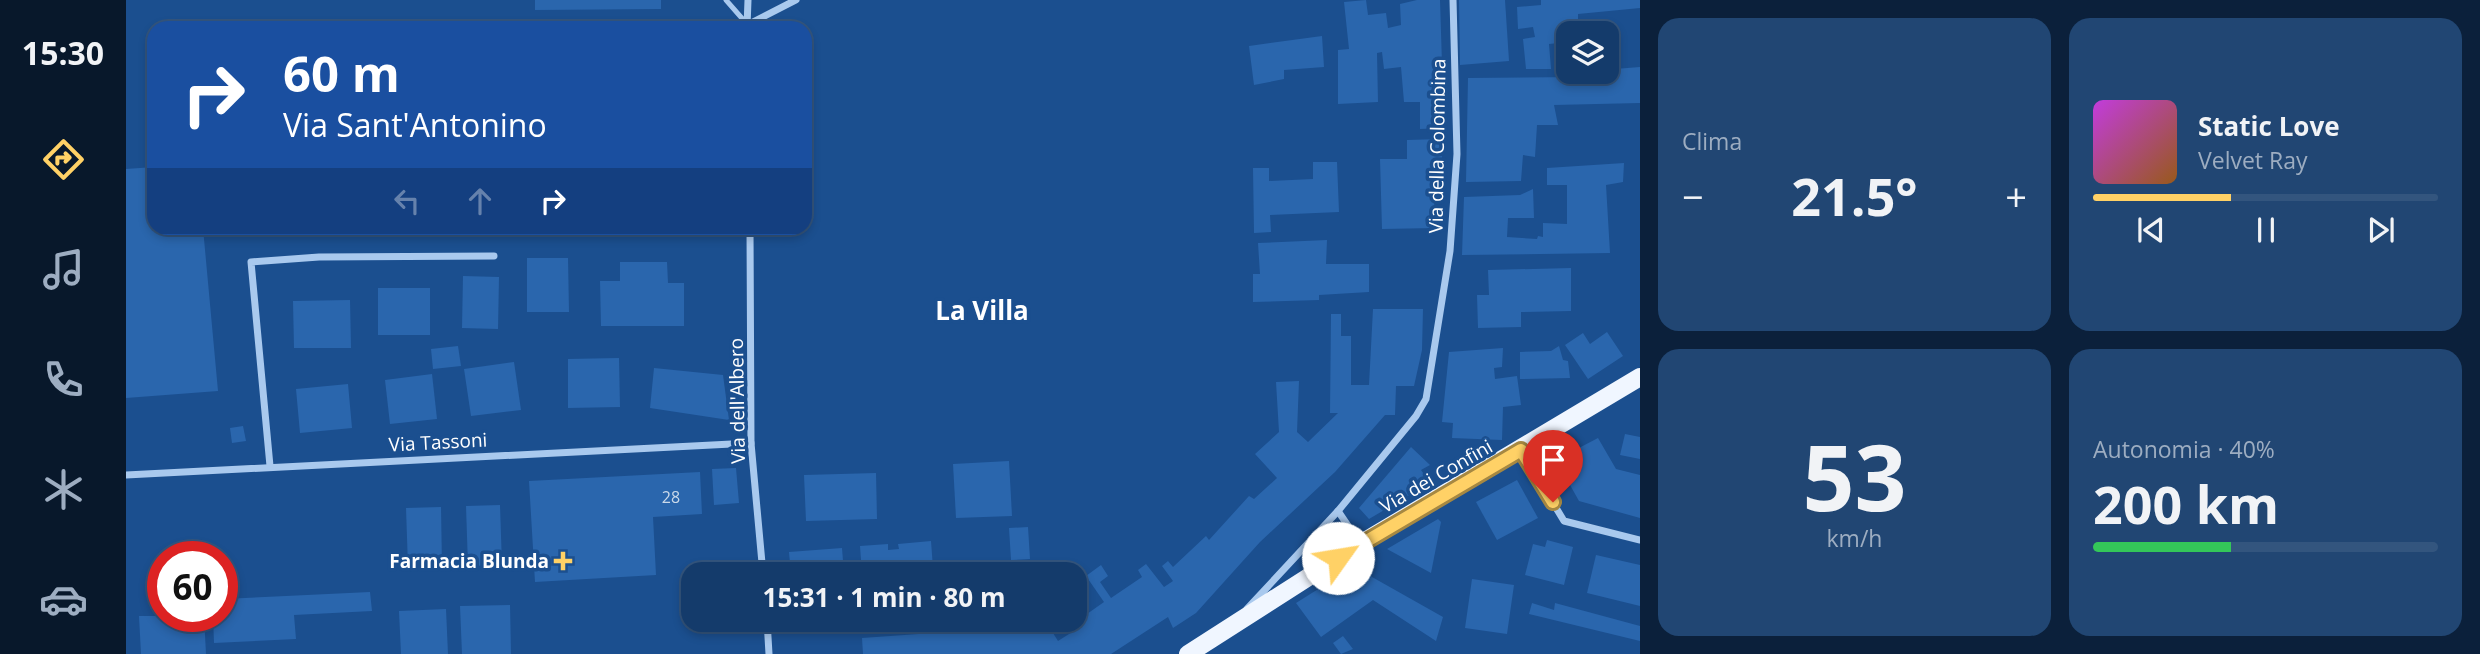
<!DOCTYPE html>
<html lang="it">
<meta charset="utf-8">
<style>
body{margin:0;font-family:"Open Sans",sans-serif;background:#214673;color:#f1f3f6;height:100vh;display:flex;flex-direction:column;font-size:26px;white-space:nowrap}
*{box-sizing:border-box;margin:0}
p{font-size:23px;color:#9dadc1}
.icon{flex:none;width:38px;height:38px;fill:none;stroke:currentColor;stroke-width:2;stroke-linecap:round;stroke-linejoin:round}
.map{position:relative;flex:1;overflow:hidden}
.sheet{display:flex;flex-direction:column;gap:18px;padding:18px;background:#0b203b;width:840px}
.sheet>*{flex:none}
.guide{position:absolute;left:21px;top:21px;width:665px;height:214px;border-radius:21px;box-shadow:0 4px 10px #0003,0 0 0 2px #33557e;background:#1a4fa0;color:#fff;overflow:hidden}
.buttons{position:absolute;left:1430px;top:21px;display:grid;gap:14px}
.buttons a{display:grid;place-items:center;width:63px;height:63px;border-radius:14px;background:#143b6b;box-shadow:0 4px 10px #0003,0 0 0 2px #33557e;font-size:35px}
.speed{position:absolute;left:21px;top:541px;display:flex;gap:14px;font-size:35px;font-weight:700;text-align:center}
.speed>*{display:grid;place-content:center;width:91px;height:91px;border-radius:50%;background:#143b6b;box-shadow:0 4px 10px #0003,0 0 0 2px #33557e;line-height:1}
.speed .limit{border:10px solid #d22;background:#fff;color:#111}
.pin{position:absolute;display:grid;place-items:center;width:60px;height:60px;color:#fff;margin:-72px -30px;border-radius:50% 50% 50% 0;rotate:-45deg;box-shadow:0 0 7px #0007}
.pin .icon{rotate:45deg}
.me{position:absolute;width:77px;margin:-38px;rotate:58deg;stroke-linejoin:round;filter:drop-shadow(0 0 5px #0008)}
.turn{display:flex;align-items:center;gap:24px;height:147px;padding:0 21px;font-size:32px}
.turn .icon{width:91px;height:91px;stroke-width:2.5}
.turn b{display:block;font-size:49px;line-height:60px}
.lanes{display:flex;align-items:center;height:66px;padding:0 21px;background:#0003;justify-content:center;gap:35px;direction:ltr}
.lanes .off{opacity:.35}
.big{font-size:52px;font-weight:700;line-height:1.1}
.sheet .tile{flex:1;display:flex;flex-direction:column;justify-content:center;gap:10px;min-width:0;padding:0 24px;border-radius:21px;background:#214673}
.sheet .dial{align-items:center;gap:0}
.dial b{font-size:91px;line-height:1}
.song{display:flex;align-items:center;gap:21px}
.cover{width:84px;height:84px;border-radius:10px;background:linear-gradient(135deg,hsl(290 70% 55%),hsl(30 70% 35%))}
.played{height:7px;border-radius:4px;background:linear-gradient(90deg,#ffd166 40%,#33557e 40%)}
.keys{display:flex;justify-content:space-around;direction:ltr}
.heat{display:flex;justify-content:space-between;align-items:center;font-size:38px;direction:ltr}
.charge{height:10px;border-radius:5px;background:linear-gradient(90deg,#34c759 40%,#33557e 0)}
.sheet .tiles{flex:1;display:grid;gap:18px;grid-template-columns:repeat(2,1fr)}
.trip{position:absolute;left:555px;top:562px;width:406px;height:70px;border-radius:21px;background:#143b6b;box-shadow:0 4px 10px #0003,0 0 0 2px #33557e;font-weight:700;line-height:70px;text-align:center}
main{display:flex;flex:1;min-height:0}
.dock{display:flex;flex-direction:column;width:126px;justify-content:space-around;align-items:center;background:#08182b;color:#9dadc1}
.dock .icon{width:49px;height:49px}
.dock .on{color:#ffd166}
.dock b{font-size:32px;color:#f1f3f6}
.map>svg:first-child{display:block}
.building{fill:#2a66ad}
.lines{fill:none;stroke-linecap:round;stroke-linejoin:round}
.lane{stroke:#a9c9ee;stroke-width:5}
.street{stroke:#a9c9ee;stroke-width:7}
.primary{stroke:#f0f6ff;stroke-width:18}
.route-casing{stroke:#a68842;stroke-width:18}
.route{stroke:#ffd166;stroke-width:12}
.poi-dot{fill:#ffd166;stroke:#1b4f8f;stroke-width:2.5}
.labels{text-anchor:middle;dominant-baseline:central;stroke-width:7;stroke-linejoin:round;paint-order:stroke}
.number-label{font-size:16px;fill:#cad9ea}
.street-label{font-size:19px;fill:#fff;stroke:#1b4f8f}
.poi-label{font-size:19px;font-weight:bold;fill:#fff;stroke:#1b4f8f;text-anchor:end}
.district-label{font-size:26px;font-weight:bold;fill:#fff;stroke:#1b4f8f}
</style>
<main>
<nav class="dock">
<b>15:30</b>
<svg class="icon on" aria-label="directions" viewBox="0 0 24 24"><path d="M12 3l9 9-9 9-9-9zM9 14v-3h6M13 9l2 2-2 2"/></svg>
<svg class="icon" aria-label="music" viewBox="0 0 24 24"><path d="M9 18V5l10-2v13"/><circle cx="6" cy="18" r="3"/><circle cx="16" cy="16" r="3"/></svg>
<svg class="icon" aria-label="phone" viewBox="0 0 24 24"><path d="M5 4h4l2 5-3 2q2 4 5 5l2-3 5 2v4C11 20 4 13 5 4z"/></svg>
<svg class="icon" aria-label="climate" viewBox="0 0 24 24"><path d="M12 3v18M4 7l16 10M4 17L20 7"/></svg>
<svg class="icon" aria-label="car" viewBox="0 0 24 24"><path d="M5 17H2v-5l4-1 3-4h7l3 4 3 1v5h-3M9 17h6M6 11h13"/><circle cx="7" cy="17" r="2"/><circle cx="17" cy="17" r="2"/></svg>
</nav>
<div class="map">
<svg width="1514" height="654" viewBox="0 0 1514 654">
<rect width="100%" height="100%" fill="#1b4f8f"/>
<g class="building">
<polygon points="409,0 535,0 535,9 409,10"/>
<polygon points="1240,0 1242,15 1260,13 1262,28 1275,25 1274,4 1291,0 1314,0 1318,128 1294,129 1294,102 1278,102 1275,67 1258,69 1256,52 1251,53 1252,102 1212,104 1212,50 1223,49 1218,2"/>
<polygon points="1333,0 1379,0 1383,61 1334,65"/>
<polygon points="1415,0 1514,0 1514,8 1452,14 1452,33 1442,33 1442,42 1423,44 1425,69 1400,69 1397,39 1409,37 1407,27 1392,29 1391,7 1415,5"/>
<polygon points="1196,36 1198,67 1158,70 1158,79 1128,85 1123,46"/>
<polygon points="1514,67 1514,103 1428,105 1432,125 1411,125 1409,157 1397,155 1395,181 1340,182 1342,78 1452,77 1451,72"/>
<polygon points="1315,139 1316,160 1307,161 1309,228 1256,229 1254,159 1281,159 1281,140"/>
<polygon points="1187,162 1211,162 1213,212 1144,215 1145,232 1128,233 1127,168 1143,168 1143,181 1187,179"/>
<polygon points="1498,163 1497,182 1480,185 1484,253 1336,255 1338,197 1394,195 1407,189 1408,218 1382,218 1381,237 1411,239 1412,236 1417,237 1417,223 1441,224 1441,185 1421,185 1421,168"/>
<polygon points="28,167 28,228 77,228 92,391 0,398 0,169"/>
<polygon points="1201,240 1200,264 1243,264 1243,292 1193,295 1193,300 1127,302 1127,274 1134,274 1132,243"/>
<polygon points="401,258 442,258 443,312 401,312"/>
<polygon points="494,262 541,262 542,283 558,283 558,326 475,326 474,281 494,281"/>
<polygon points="1445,268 1445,311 1395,312 1395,327 1352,328 1351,295 1363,295 1362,270"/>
<polygon points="337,276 373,277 372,329 336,328"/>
<rect x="252" y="288" width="52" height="47"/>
<polygon points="224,300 225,348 168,348 167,301"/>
<polygon points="1247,309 1297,309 1296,350 1288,386 1270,386 1269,415 1259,415 1209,472 1134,542 1070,613 1047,628 1042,617 985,654 737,654 736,638 922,625 932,641 954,627 951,621 978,602 960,576 975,565 982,576 974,582 985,598 1016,577 1012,570 1020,564 1038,587 1047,581 1036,566 1042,561 1047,567 1080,536 1083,540 1123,496 1128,499 1151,478 1129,454 1153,432 1150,382 1173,381 1171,432 1182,442 1212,413 1204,413 1205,314 1215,314 1215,336 1225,336 1225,385 1243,385"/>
<polygon points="1481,332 1497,356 1462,379 1439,345 1457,333 1464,344"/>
<polygon points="332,346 335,366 307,369 305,349"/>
<polygon points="1433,346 1437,360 1442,361 1444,378 1394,379 1394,352 1425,351"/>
<polygon points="1377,348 1376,367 1368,368 1369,379 1391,376 1395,405 1377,407 1376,440 1326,438 1327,423 1316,422 1323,352"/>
<polygon points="493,358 494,407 442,408 442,359"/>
<polygon points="388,362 395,410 345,416 338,369"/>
<polygon points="528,368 597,375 603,420 524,408"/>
<polygon points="306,374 311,419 264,424 259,380"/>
<polygon points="222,384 226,428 174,433 170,389"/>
<polygon points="117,426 120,441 106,443 104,428"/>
<polygon points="1499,434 1514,437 1514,459 1494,455"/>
<polygon points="1472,438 1490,469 1514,475 1514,518 1453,501 1430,460"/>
<polygon points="1285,447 1304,465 1295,470 1304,483 1243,519 1233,508"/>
<polygon points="883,461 886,516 830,518 827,464"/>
<polygon points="610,468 613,503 588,505 586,469"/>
<polygon points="574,472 576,514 527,517 530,575 409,582 403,481"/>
<polygon points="750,473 751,519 680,521 678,475"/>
<polygon points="1391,480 1412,518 1371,540 1350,502"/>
<polygon points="374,505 376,565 342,566 340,506"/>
<polygon points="315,507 316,566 282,567 280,508"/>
<polygon points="1312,519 1315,522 1305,573 1261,549"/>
<polygon points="902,527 904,559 885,560 883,528"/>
<polygon points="1421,540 1447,547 1438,585 1399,575 1407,544 1419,547"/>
<polygon points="805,541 807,568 801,568 801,574 736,574 734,546 762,544 762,550 773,549 772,544"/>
<polygon points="716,548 718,574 665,574 663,552"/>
<polygon points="1470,555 1514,565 1514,606 1461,593"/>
<polygon points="1232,564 1246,577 1317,617 1310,641 1247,600 1195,637 1170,603"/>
<polygon points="1346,579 1388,585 1381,634 1339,628"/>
<polygon points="244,592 246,611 168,615 170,639 88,643 87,616 96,616 96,599"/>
<polygon points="1406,603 1428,610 1429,603 1514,626 1514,641 1403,614"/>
<polygon points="384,605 385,654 336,654 334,606"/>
<polygon points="320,609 322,654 275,654 273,611"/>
<polygon points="13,616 78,616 80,654 15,654"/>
<polygon points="1217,636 1227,649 1215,654 1207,643"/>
</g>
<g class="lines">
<polyline class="lane" points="600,0 621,24"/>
<g class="street">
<polyline points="621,25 670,0"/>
<polyline points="621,27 622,0"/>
<polyline points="624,228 625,443 637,574"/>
<polyline points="1395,450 1438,521 1514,540"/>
<polyline points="144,466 125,262 193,257 368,256"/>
<polyline points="0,475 625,443"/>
<polyline points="1212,511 1233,542"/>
<polyline points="1121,609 1212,511 1290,416 1300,399 1324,251 1331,154 1327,0"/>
<polyline points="641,620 643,654"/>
</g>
<polyline class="primary" points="1062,654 1234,544 1514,377"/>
</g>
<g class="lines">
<defs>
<polyline id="route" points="1212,558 1395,450 1427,502"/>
</defs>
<use href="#route" class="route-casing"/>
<use href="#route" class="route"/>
</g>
<path class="poi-dot" d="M433.5 550.5h7v7h7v7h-7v7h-7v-7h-7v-7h7z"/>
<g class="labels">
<g class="number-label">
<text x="545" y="497">28</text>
</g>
<g class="street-label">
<text transform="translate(1311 146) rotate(-89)">Via della Colombina</text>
<text transform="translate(611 401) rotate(-91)">Via dell'Albero</text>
<text transform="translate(312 442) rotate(-3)">Via Tassoni</text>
<text transform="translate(1310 476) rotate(-30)">Via dei Confini</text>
</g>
<g class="poi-label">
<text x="423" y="561">Farmacia Blunda</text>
</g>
<g class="district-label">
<text x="856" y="310">La Villa</text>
</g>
</g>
</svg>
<div class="buttons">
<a><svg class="icon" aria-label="layers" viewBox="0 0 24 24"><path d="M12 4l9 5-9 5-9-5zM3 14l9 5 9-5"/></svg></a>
</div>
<div class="speed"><div class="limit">60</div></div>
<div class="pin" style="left:1427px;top:502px;background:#d93025"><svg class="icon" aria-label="arrive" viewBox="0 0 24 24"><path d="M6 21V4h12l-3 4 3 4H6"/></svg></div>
<svg class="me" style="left:1212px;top:558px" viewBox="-20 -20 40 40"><circle r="19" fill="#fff"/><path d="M0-13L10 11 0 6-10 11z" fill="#ffd166"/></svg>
<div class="trip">15:31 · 1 min · 80 m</div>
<div class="guide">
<div class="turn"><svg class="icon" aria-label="right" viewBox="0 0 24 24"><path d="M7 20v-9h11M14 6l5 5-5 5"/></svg><div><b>60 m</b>Via Sant'Antonino</div></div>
<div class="lanes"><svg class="icon off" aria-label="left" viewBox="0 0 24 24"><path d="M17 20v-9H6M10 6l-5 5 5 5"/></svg><svg class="icon off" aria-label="ahead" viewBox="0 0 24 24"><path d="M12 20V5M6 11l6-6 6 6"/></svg><svg class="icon" aria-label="right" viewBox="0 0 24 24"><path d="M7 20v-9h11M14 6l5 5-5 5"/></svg></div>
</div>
</div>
<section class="sheet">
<div class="tiles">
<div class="tile"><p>Clima</p>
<div class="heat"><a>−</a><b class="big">21.5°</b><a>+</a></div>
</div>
<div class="tile">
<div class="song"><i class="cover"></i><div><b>Static Love</b><p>Velvet Ray</p></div></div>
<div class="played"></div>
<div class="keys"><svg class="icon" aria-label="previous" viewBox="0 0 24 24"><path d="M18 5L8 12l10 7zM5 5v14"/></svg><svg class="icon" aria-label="pause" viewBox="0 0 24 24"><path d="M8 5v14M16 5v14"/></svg><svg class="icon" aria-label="next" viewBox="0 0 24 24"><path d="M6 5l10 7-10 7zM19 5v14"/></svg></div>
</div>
<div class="tile dial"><b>53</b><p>km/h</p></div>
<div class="tile"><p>Autonomia · 40%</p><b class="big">200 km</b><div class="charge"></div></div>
</div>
</section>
</main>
